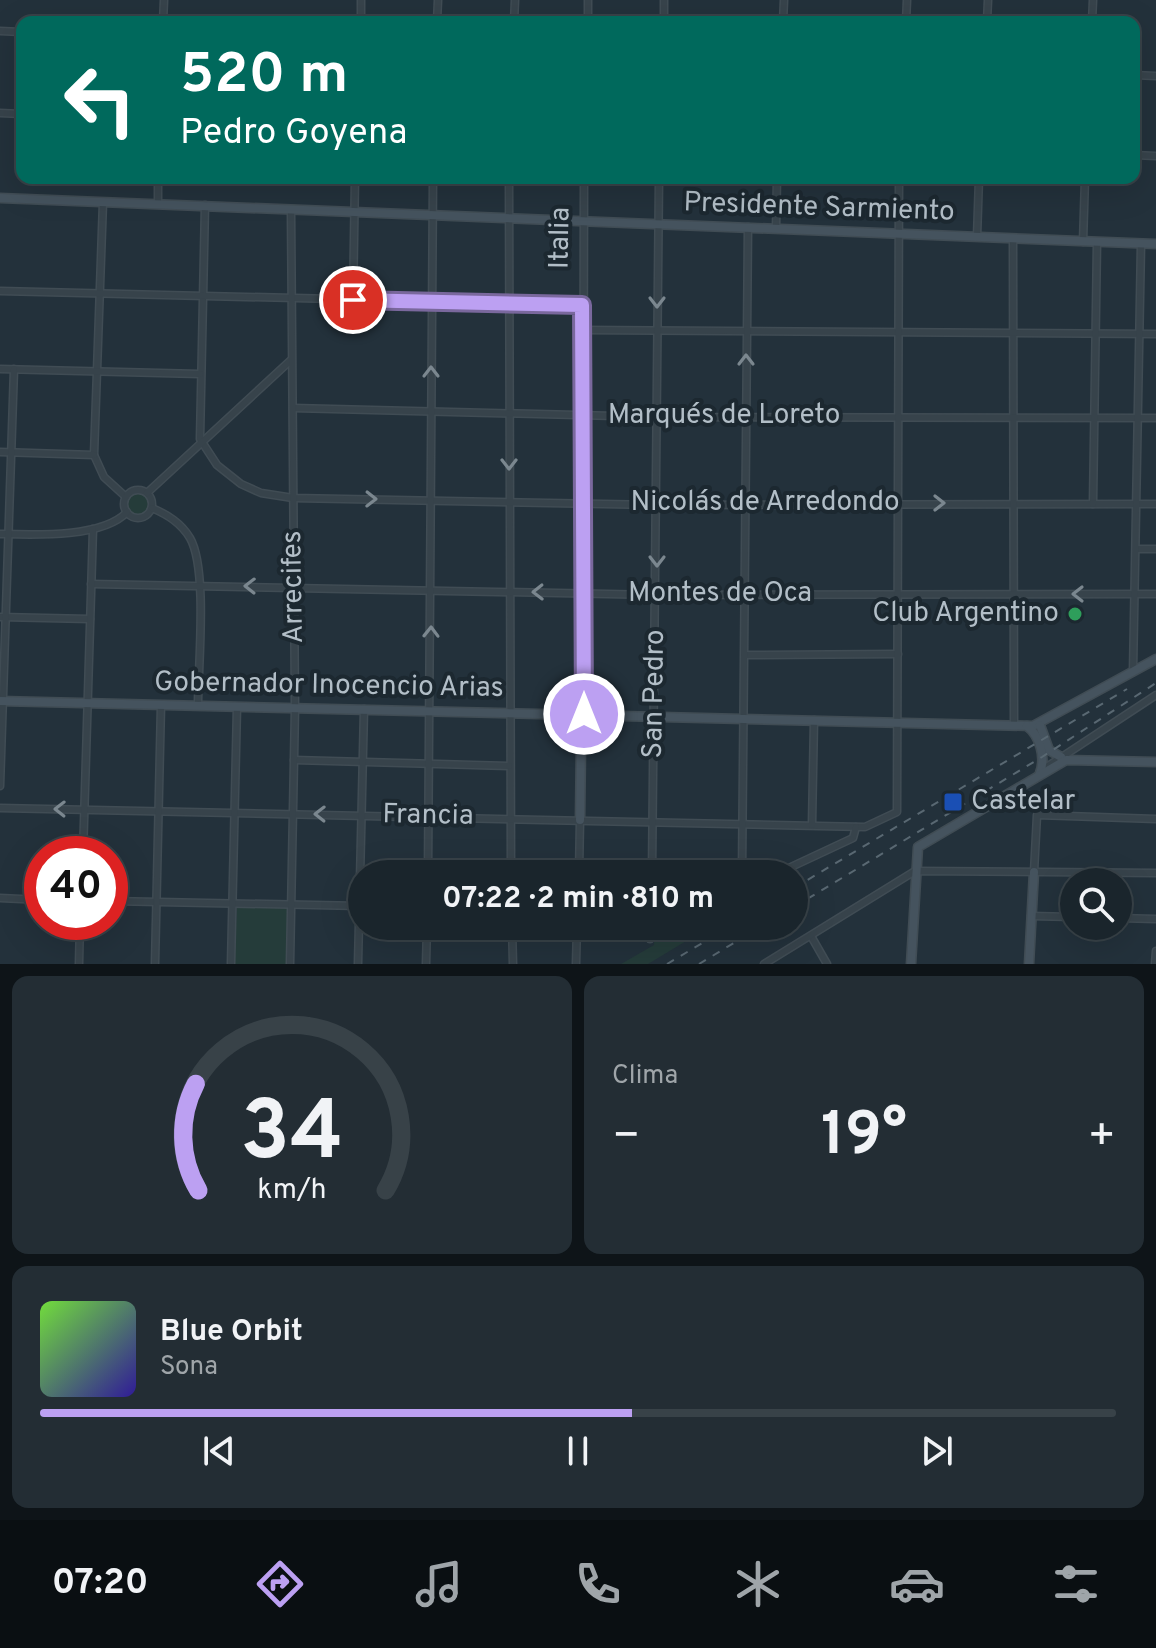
<!DOCTYPE html>
<html lang="es">
<meta charset="utf-8">
<style>
body{margin:0;font-family:Overpass,sans-serif;background:#232d34;color:#f1f3f6;height:100vh;display:flex;flex-direction:column;font-size:30px;white-space:nowrap}
*{box-sizing:border-box;margin:0}
p{font-size:26px;color:#9fa5a9}
.icon{flex:none;width:44px;height:44px;fill:none;stroke:currentColor;stroke-width:2;stroke-linecap:round;stroke-linejoin:round}
.map{position:relative;height:964px;overflow:hidden}
.panel{display:flex;flex-direction:column;gap:12px;padding:12px;background:#0e1418;flex:1}
.panel>*{flex:none}
.guide{position:absolute;left:16px;top:16px;width:1124px;height:168px;border-radius:16px;box-shadow:0 8px 32px #0002,0 0 0 2px #384248;background:#00695c;color:#fff;overflow:hidden}
.fabs{position:absolute;left:1060px;top:868px;display:grid;gap:16px}
.fabs a{display:grid;place-items:center;width:72px;height:72px;border-radius:50%;background:#1a252c;box-shadow:0 8px 32px #0002,0 0 0 2px #384248;font-size:40px}
.speed{position:absolute;left:24px;top:836px;display:flex;gap:16px;font-size:40px;font-weight:700;text-align:center}
.speed>*{display:grid;place-content:center;width:104px;height:104px;border-radius:50%;background:#1a252c;box-shadow:0 8px 32px #0002,0 0 0 2px #384248;line-height:1}
.speed .limit{border:12px solid #d22;background:#fff;color:#111}
.pin{position:absolute;display:grid;place-items:center;width:68px;height:68px;color:#fff;margin:-34px;border:4px solid #fff;border-radius:50%;box-shadow:0 2px 8px #0007}
.me{position:absolute;width:88px;margin:-44px;rotate:0deg;stroke-linejoin:round;filter:drop-shadow(0 0 6px #0008)}
.turn{display:flex;align-items:center;gap:28px;height:168px;padding:0 32px;font-size:36px}
.turn .icon{width:104px;height:104px;stroke-width:2.5}
.turn b{display:block;font-size:56px;line-height:68px}
.big{font-size:60px;font-weight:700;line-height:1.1}
.panel .card{flex:1;display:flex;flex-direction:column;justify-content:center;gap:12px;min-width:0;padding:0 28px;border-radius:16px;background:#232d34}
.panel .dial{align-items:center;gap:0}
.dial svg{height:208px;overflow:visible;fill:none;stroke:#384248;stroke-width:7;stroke-linecap:round;text-anchor:middle}
.dial text{fill:#f1f3f6;stroke:none}
.song{display:flex;align-items:center;gap:24px}
.cover{width:96px;height:96px;border-radius:12px;background:linear-gradient(135deg,hsl(100 70% 55%),hsl(250 70% 35%))}
.played{height:8px;border-radius:4px;background:linear-gradient(90deg,#bca0f2 55%,#384248 55%)}
.keys{display:flex;justify-content:space-around;direction:ltr}
.heat{display:flex;justify-content:space-between;align-items:center;font-size:44px;direction:ltr}
.panel .tiles{flex:1;display:grid;gap:12px;grid-template-columns:1fr 1fr}
.card:last-child{grid-column:span 2}
.trip{position:absolute;left:348px;top:860px;width:460px;height:80px;border-radius:40px;background:#1a252c;box-shadow:0 8px 32px #0002,0 0 0 2px #384248;font-weight:700;line-height:80px;text-align:center}
.tab-bar{display:flex;height:128px;justify-content:space-around;align-items:center;background:#0a0f12;color:#9fa5a9}
.tab-bar .icon{width:56px;height:56px}
.tab-bar .on{color:#bca0f2}
.tab-bar b{font-size:36px;color:#f1f3f6}
.map>svg:first-child{display:block}
.green{fill:#253c3a}
.lines{fill:none;stroke-linecap:round;stroke-linejoin:round}
.street-casing{stroke:#404c54;stroke-width:9}
.secondary-casing{stroke:#404c54;stroke-width:11}
.street{stroke:#37434b;stroke-width:6}
.secondary{stroke:#45535e;stroke-width:8}
.rail{stroke:#596872;stroke-width:2;stroke-dasharray:8 8;stroke-linecap:butt}
.oneway{stroke:#7b878f}
.route-casing{stroke:#7a689d;stroke-width:20}
.route{stroke:#bca0f2;stroke-width:14}
.leisure-dot{fill:#2e9e5b;stroke:#1c2830;stroke-width:3}
.transit-dot{fill:#1a4fb4;stroke:#1c2830;stroke-width:3}
.labels{text-anchor:middle;dominant-baseline:central;stroke-width:8;stroke-linejoin:round;paint-order:stroke}
.street-label{font-size:28px;fill:#b2bec7;stroke:#1c2830}
.poi-label{font-size:28px;fill:#b2bec7;stroke:#1c2830;text-anchor:end}
</style>
<div class="map">
<svg width="1156" height="964" viewBox="0 0 1156 964">
<rect width="100%" height="100%" fill="#23313b"/>
<g class="green">
<circle cx="139" cy="504" r="13"/>
<polygon points="237,906 288,907 287,964 234,964"/>
<polygon points="655,926 711,926 648,964 621,964 654,945"/>
</g>
<g class="lines">
<defs>
<g id="street">
<polyline points="163,22 164,0"/>
<polyline points="361,22 361,0"/>
<polyline points="437,22 438,0"/>
<polyline points="514,22 515,0"/>
<polyline points="588,22 588,0"/>
<polyline points="664,22 664,0"/>
<polyline points="783,22 784,0"/>
<polyline points="906,22 907,0"/>
<polyline points="987,22 988,0"/>
<polyline points="1092,22 1093,0"/>
<polyline points="0,31 22,32"/>
<polyline points="1134,75 1156,76"/>
<polyline points="0,113 22,114"/>
<polyline points="1134,155 1156,156"/>
<polyline points="509,178 511,874"/>
<polyline points="103,202 94,455 104,477 126,497"/>
<polyline points="158,203 158,178"/>
<polyline points="205,205 200,439 217,465 241,484 261,493 293,498 657,505 1156,504"/>
<polyline points="776,228 777,178"/>
<polyline points="977,237 979,178"/>
<polyline points="1013,239 1014,725"/>
<polyline points="1083,242 1085,178"/>
<polyline points="0,291 582,305"/>
<polyline points="353,300 355,178"/>
<polyline points="582,330 1156,334"/>
<polyline points="0,369 200,374"/>
<polyline points="293,408 655,417 1156,418"/>
<polyline points="0,452 94,455"/>
<circle cx="138" cy="504" r="14"/>
<polyline points="147,493 291,360"/>
<polyline points="1093,504 1097,242"/>
<path d="M152,508C168,515 181,523 190,538C208,569 198,667 198,705"/>
<path d="M0,534C34,535 103,538 127,512"/>
<polyline points="1136,549 1156,549"/>
<polyline points="91,584 657,595 1156,594"/>
<polyline points="583,592 584,178"/>
<polyline points="0,617 90,619"/>
<polyline points="747,655 898,654"/>
<polyline points="1133,672 1141,244"/>
<polyline points="294,760 509,766"/>
<polyline points="1042,770 1156,695"/>
<polyline points="0,786 14,369"/>
<polyline points="0,808 865,827 897,812 899,178"/>
<polyline points="812,825 814,720"/>
<polyline points="83,854 93,529"/>
<polyline points="1034,872 1037,815 1156,819"/>
<polyline points="428,874 433,178"/>
<polyline points="579,874 580,820"/>
<polyline points="652,874 659,178"/>
<polyline points="742,874 748,227"/>
<polyline points="776,874 853,838 856,827"/>
<polyline points="0,898 42,900"/>
<polyline points="110,901 362,906"/>
<polyline points="1031,916 1074,917"/>
<polyline points="1118,918 1156,919"/>
<polyline points="512,926 513,964"/>
<polyline points="811,936 827,964"/>
<polyline points="650,939 650,926"/>
<polyline points="79,964 80,922"/>
<polyline points="155,964 161,705"/>
<polyline points="231,964 237,707"/>
<polyline points="290,964 295,708 291,210"/>
<polyline points="358,964 364,709"/>
<polyline points="426,964 427,926"/>
<polyline points="576,964 577,926"/>
<polyline points="764,964 915,871 1156,873"/>
<polyline points="1155,964 1156,951"/>
</g>
<g id="secondary">
<polyline points="0,198 1156,244"/>
<polyline points="0,701 1033,726 1156,659"/>
<polyline points="1040,725 1049,750 1061,757"/>
<path d="M1027,726C1040,736 1046,757 1040,773"/>
<polyline points="580,820 583,592"/>
<polyline points="911,964 918,847 1066,760 1156,762"/>
<polyline points="1029,964 1034,872"/>
</g>
</defs>
<use href="#street" class="street-casing"/>
<use href="#secondary" class="secondary-casing"/>
<use href="#street" class="street"/>
<use href="#secondary" class="secondary"/>
<g class="rail">
<polyline points="794,888 1127,689"/>
<polyline points="794,907 1042,757 1156,683"/>
<polyline points="667,964 731,926"/>
<polyline points="699,964 762,926"/>
</g>
</g>
<defs><path id="oneway-chevron" d="M-2-3.5L2.5 0L-2 3.5" fill="none" stroke-width="1.6" stroke-linecap="round" stroke-linejoin="round" transform="scale(2)"/></defs>
<g class="oneway">
<use href="#oneway-chevron" transform="translate(657 302) rotate(90)"/>
<use href="#oneway-chevron" transform="translate(746 360) rotate(-90)"/>
<use href="#oneway-chevron" transform="translate(431 372) rotate(-90)"/>
<use href="#oneway-chevron" transform="translate(509 464) rotate(90)"/>
<use href="#oneway-chevron" transform="translate(371 499) rotate(1)"/>
<use href="#oneway-chevron" transform="translate(939 503)"/>
<use href="#oneway-chevron" transform="translate(657 561) rotate(90)"/>
<use href="#oneway-chevron" transform="translate(250 586) rotate(-179)"/>
<use href="#oneway-chevron" transform="translate(538 592) rotate(179)"/>
<use href="#oneway-chevron" transform="translate(1078 594) rotate(180)"/>
<use href="#oneway-chevron" transform="translate(431 632) rotate(-89)"/>
<use href="#oneway-chevron" transform="translate(60 809) rotate(-179)"/>
<use href="#oneway-chevron" transform="translate(320 814) rotate(-179)"/>
</g>
<g class="lines">
<defs>
<polyline id="route" points="353,300 582,305 584,714"/>
</defs>
<use href="#route" class="route-casing"/>
<use href="#route" class="route"/>
</g>
<circle class="leisure-dot" cx="1075" cy="614" r="8"/>
<rect class="transit-dot" x="943" y="792" width="20" height="20" rx="4"/>
<g class="labels">
<g class="street-label">
<text transform="translate(819 208) rotate(2)">Presidente Sarmiento</text>
<text transform="translate(561 238) rotate(-89)">Italia</text>
<text x="724" y="416">Marqués de Loreto</text>
<text x="765" y="503">Nicolás de Arredondo</text>
<text transform="translate(294 587) rotate(-91)">Arrecifes</text>
<text x="720" y="594">Montes de Oca</text>
<text transform="translate(329 686) rotate(1)">Gobernador Inocencio Arias</text>
<text transform="translate(655 694) rotate(-89)">San Pedro</text>
<text transform="translate(428 816) rotate(1)">Francia</text>
</g>
<g class="poi-label">
<text x="1059" y="614">Club Argentino</text>
<text x="971" y="802" text-anchor="start">Castelar</text>
</g>
</g>
</svg>
<div class="fabs">
<a><svg class="icon" aria-label="search" viewBox="0 0 24 24"><circle cx="10" cy="10" r="6"/><path d="M15 15l6 6"/></svg></a>
</div>
<div class="speed"><div class="limit">40</div></div>
<div class="pin" style="left:353px;top:300px;background:#d93025"><svg class="icon" aria-label="arrive" viewBox="0 0 24 24"><path d="M6 21V4h12l-3 4 3 4H6"/></svg></div>
<svg class="me" style="left:584px;top:714px" viewBox="-20 -20 40 40"><circle r="17" fill="#bca0f2" stroke="#fff" stroke-width="3"/><path d="M0-11L8 9 0 5-8 9z" fill="#fff"/></svg>
<div class="trip">07:22 · 2 min · 810 m</div>
<div class="guide">
<div class="turn"><svg class="icon" aria-label="left" viewBox="0 0 24 24"><path d="M17 20v-9H6M10 6l-5 5 5 5"/></svg><div><b>520 m</b>Pedro Goyena</div></div>
</div>
</div>
<section class="panel">
<div class="tiles">
<div class="card dial"><svg viewBox="0 0 100 80">
<path d="M14 69A42 42 0 1 1 86 69"/>
<path d="M14 69A42 42 0 0 1 13 28" stroke="#bca0f2"/>
<text x="50" y="56" font-size="32" font-weight="700">34</text>
<text x="50" y="72" font-size="11">km/h</text>
</svg></div>
<div class="card"><p>Clima</p>
<div class="heat"><a>−</a><b class="big">19°</b><a>+</a></div>
</div>
<div class="card">
<div class="song"><i class="cover"></i><div><b>Blue Orbit</b><p>Sona</p></div></div>
<div class="played"></div>
<div class="keys"><svg class="icon" aria-label="previous" viewBox="0 0 24 24"><path d="M18 5L8 12l10 7zM5 5v14"/></svg><svg class="icon" aria-label="pause" viewBox="0 0 24 24"><path d="M8 5v14M16 5v14"/></svg><svg class="icon" aria-label="next" viewBox="0 0 24 24"><path d="M6 5l10 7-10 7zM19 5v14"/></svg></div>
</div>
</div>
</section>
<nav class="tab-bar">
<b>07:20</b>
<svg class="icon on" aria-label="directions" viewBox="0 0 24 24"><path d="M12 3l9 9-9 9-9-9zM9 14v-3h6M13 9l2 2-2 2"/></svg>
<svg class="icon" aria-label="music" viewBox="0 0 24 24"><path d="M9 18V5l10-2v13"/><circle cx="6" cy="18" r="3"/><circle cx="16" cy="16" r="3"/></svg>
<svg class="icon" aria-label="phone" viewBox="0 0 24 24"><path d="M5 4h4l2 5-3 2q2 4 5 5l2-3 5 2v4C11 20 4 13 5 4z"/></svg>
<svg class="icon" aria-label="climate" viewBox="0 0 24 24"><path d="M12 3v18M4 7l16 10M4 17L20 7"/></svg>
<svg class="icon" aria-label="car" viewBox="0 0 24 24"><path d="M5 17H2v-5l4-1 3-4h7l3 4 3 1v5h-3M9 17h6M6 11h13"/><circle cx="7" cy="17" r="2"/><circle cx="17" cy="17" r="2"/></svg>
<svg class="icon" aria-label="filters" viewBox="0 0 24 24"><path d="M4 7h16M4 17h16"/><circle cx="9" cy="7" r="2"/><circle cx="15" cy="17" r="2"/></svg>
</nav>
